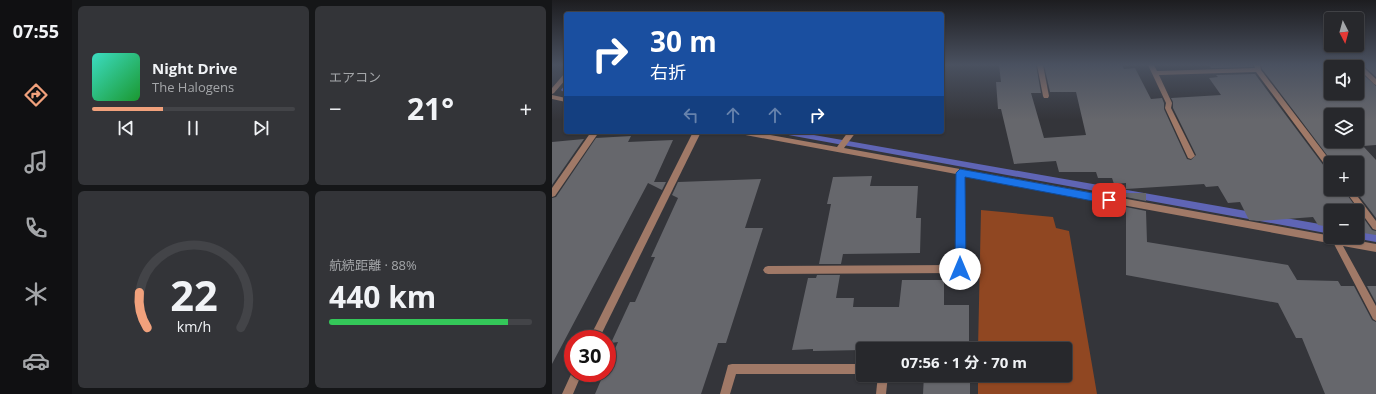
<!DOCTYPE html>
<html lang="ja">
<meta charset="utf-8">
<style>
body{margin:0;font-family:"Open Sans","Noto Sans JP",sans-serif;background:#333438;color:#f1f3f6;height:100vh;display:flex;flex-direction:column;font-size:15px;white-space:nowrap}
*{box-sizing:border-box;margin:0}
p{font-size:13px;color:#a4a6a9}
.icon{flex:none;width:22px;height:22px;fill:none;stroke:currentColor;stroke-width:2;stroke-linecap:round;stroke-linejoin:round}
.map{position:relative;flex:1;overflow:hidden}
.sheet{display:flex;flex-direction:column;gap:6px;padding:6px;background:#151618;width:480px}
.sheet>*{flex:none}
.guide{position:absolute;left:12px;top:12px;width:380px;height:122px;border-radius:4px;box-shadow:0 1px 3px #0004,0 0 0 1px #434448;background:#1a4fa0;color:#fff;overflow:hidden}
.needle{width:26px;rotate:174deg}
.fabs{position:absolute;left:772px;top:12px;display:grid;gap:8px}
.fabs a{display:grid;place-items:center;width:40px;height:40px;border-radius:4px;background:#27282c;box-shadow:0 1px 3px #0004,0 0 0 1px #434448;font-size:20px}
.speed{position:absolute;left:12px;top:330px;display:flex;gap:8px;font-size:20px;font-weight:700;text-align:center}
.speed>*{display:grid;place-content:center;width:52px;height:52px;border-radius:50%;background:#27282c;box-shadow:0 1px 3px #0004,0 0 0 1px #434448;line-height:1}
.speed .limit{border:6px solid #d22;background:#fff;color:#111}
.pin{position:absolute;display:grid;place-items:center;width:34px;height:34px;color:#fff;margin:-17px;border-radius:8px;box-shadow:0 2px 6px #0006}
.me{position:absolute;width:44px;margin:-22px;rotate:0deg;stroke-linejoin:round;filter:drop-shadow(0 0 3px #0008)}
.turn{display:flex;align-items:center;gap:14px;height:84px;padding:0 20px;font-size:18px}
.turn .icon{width:52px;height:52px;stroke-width:2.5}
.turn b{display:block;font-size:28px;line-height:34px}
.lanes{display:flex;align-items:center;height:38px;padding:0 20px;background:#0003;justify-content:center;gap:20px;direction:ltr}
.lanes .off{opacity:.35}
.big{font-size:30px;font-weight:700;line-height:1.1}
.sheet .widget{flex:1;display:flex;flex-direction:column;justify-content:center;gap:6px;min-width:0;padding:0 14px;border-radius:6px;background:#333438}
.sheet .dial{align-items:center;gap:0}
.dial svg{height:104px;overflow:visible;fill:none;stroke:#434448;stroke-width:7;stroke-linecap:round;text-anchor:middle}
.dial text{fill:#f1f3f6;stroke:none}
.song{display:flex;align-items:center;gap:12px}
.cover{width:48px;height:48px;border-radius:6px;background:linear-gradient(135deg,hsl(170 70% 55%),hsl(130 70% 35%))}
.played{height:4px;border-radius:2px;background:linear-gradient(90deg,#f1a17c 35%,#434448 35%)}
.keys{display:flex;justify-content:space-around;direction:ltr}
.heat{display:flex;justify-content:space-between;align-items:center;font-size:22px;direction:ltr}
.charge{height:6px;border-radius:3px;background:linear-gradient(90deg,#34c759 88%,#434448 0)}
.sheet .tiles{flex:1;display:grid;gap:6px;grid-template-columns:repeat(2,1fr)}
.trip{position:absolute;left:304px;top:342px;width:216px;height:40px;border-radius:4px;background:#27282c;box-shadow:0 1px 3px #0004,0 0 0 1px #434448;font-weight:700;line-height:40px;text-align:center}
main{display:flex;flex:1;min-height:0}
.menu{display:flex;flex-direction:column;width:72px;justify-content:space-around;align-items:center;background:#101012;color:#a4a6a9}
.menu .icon{width:28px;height:28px}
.menu .selected{color:#f1a17c}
.menu b{font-size:18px;color:#f1f3f6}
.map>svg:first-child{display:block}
.green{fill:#904722}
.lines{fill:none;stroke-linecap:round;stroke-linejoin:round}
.stream{fill:#5f65b5;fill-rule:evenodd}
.building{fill:#66676c;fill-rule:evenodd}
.minor{fill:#a07967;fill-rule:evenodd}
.route{fill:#1a73e8;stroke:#114b97}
</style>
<main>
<nav class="menu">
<b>07:55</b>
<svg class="icon selected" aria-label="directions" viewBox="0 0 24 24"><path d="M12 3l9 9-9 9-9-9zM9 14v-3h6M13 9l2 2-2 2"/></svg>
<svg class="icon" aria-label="music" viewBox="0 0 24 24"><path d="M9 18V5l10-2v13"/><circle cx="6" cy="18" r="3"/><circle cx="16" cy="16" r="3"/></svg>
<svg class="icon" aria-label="phone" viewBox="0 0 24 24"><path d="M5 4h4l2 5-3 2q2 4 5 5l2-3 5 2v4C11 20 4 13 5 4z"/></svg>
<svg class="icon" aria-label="climate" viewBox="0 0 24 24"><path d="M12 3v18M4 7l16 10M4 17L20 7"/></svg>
<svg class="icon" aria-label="car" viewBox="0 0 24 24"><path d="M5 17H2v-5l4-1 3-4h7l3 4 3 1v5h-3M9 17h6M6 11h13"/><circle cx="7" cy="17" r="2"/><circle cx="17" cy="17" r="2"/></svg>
</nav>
<section class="sheet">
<div class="tiles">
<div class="widget">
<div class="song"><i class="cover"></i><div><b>Night Drive</b><p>The Halogens</p></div></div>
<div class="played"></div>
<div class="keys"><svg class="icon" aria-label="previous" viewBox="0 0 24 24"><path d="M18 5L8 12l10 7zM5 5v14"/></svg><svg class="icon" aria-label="pause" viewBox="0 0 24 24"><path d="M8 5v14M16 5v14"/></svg><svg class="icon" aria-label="next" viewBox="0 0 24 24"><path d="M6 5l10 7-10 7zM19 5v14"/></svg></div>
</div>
<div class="widget"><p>エアコン</p>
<div class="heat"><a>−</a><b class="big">21°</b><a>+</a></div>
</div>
<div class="widget dial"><svg viewBox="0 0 100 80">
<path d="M14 69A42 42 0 1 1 86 69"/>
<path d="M14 69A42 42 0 0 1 8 42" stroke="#f1a17c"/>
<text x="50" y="56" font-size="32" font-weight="700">22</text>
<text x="50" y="72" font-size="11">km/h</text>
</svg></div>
<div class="widget"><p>航続距離 · 88%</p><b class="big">440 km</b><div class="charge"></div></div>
</div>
</section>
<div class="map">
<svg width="824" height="394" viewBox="0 0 824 394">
<rect width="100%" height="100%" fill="#34353a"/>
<polygon class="green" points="429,210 501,217 504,228 517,231 545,394 426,394 426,375 513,375 513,349 426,349"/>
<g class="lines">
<g class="stream">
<polygon points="14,85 14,92 10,91 9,90 12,86"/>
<polygon points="227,132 245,132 779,226 779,234 231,134"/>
<polygon points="805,231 824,234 824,242 802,238 805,237"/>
</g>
</g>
<g class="building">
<polygon points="447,65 484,65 489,93 479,93 492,138 534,135 524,92 498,92 492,65 570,65 572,69 583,68 599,99 610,98 612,103 612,109 635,159 639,160 644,155 621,108 621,102 619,98 669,95 657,78 666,77 664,75 703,74 775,170 779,171 779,189 791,189 820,230 824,231 824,235 805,232 805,211 779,211 779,227 766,225 761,217 707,221 697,220 688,202 676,203 666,186 654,187 652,184 574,189 574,183 562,184 560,178 546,178 544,172 507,172 504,161 462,164 449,109 446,109 444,82 449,82"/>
<polygon points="657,65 701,65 701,67 659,68"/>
<path d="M709,65H802L803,67H779V93H805V69L824,86V145L811,146L824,160V218L802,189H805V163H781L710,69ZM779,115H805V141H779Z"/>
<polygon points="811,65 824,65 824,77"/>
<polygon points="79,136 76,142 121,140 102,182 114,182 110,190 96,183 0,364 0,198 4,197 44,138"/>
<polygon points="32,139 0,185 0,142"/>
<polygon points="320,176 318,186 366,186 364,218 369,218 368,253 291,254 289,264 267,264 279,204 275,204 281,177"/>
<polygon points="209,179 193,228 211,228 174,343 166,343 149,394 43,394 52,373 55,373 55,367 66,342 59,343 78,302 83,302 103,257 99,257 126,198 120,195 126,182"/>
<polygon points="574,193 594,193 594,201 574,197"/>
<polygon points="574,207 594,211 595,242 736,265 745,280 786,281 789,286 802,286 820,320 824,322 824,394 773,394 750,338 744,338 726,303 574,275"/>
<polygon points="265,275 288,275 284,298 302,298 301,307 347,307 350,280 392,280 392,305 417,305 417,349 311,349 311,350 261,351 261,349 240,350 256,278 264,278"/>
<polygon points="815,286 824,286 824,303"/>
<polygon points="372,375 418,375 418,394 371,394"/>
</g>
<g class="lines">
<g class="minor">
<polygon points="485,65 491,65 497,96 496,98 492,98 491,96"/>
<polygon points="596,65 602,65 605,71 703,68 702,65 708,65 709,70 780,163 779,163 779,170 776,169 704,72 607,75 620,103 619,108 643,156 639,159 636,158 613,108 614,103"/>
<polygon points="803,65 809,65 824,79 824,85 822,84"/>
<polygon points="14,73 14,79 2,93 0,94 0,88 12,74"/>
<polygon points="0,95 14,98 14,102 0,99"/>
<polygon points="39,132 47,132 3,196 0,197 0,188"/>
<polygon points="141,132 149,132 47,339 37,339"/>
<polygon points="184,132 202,132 285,147 296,132 304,132 292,148 824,244 824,252 791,246 824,306 824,321 821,319 782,244 412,176 412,269 411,272 408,273 216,274 213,273 211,270 213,267 216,266 404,265 404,174 188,134"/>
<polygon points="792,189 800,189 824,221 824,230 821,229"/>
<polygon points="180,364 311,364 311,374 184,374 178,394 168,394 175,369 176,365"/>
<polygon points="21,370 21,373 30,373 21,394 10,394"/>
<polygon points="326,375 336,375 334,394 324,394"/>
</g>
</g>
<linearGradient id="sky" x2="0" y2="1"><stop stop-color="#1d1d20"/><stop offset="0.54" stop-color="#4a5160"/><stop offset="1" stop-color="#4a5160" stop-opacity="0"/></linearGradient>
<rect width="824" height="120" fill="url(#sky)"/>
<polygon class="route" points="408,169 557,196 562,200 557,204 413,177 414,269 412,272 408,274 405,272 403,269 404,173"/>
</svg>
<div class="fabs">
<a><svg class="needle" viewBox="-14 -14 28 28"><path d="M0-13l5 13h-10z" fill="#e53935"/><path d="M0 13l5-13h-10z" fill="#a4a6a9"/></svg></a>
<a><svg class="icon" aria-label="sound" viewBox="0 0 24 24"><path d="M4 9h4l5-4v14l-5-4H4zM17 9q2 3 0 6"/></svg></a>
<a><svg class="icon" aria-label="layers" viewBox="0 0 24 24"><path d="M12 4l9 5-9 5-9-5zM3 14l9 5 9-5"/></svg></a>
<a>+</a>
<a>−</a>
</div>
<div class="speed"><div class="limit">30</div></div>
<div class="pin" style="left:557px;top:200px;background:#d93025"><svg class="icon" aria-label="arrive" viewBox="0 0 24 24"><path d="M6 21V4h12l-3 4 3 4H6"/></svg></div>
<svg class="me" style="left:408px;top:269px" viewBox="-20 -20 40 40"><circle r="19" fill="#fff"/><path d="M0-13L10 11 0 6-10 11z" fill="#1a73e8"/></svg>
<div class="trip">07:56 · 1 分 · 70 m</div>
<div class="guide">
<div class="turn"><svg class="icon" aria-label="right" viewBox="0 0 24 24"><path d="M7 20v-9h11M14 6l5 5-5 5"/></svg><div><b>30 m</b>右折</div></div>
<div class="lanes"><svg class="icon off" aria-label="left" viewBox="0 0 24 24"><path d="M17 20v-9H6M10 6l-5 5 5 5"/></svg><svg class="icon off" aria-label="ahead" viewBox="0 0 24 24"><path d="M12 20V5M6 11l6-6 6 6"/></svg><svg class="icon off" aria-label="ahead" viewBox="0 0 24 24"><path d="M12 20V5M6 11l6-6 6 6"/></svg><svg class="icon" aria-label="right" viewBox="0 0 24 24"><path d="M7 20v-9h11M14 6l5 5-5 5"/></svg></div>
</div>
</div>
</main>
